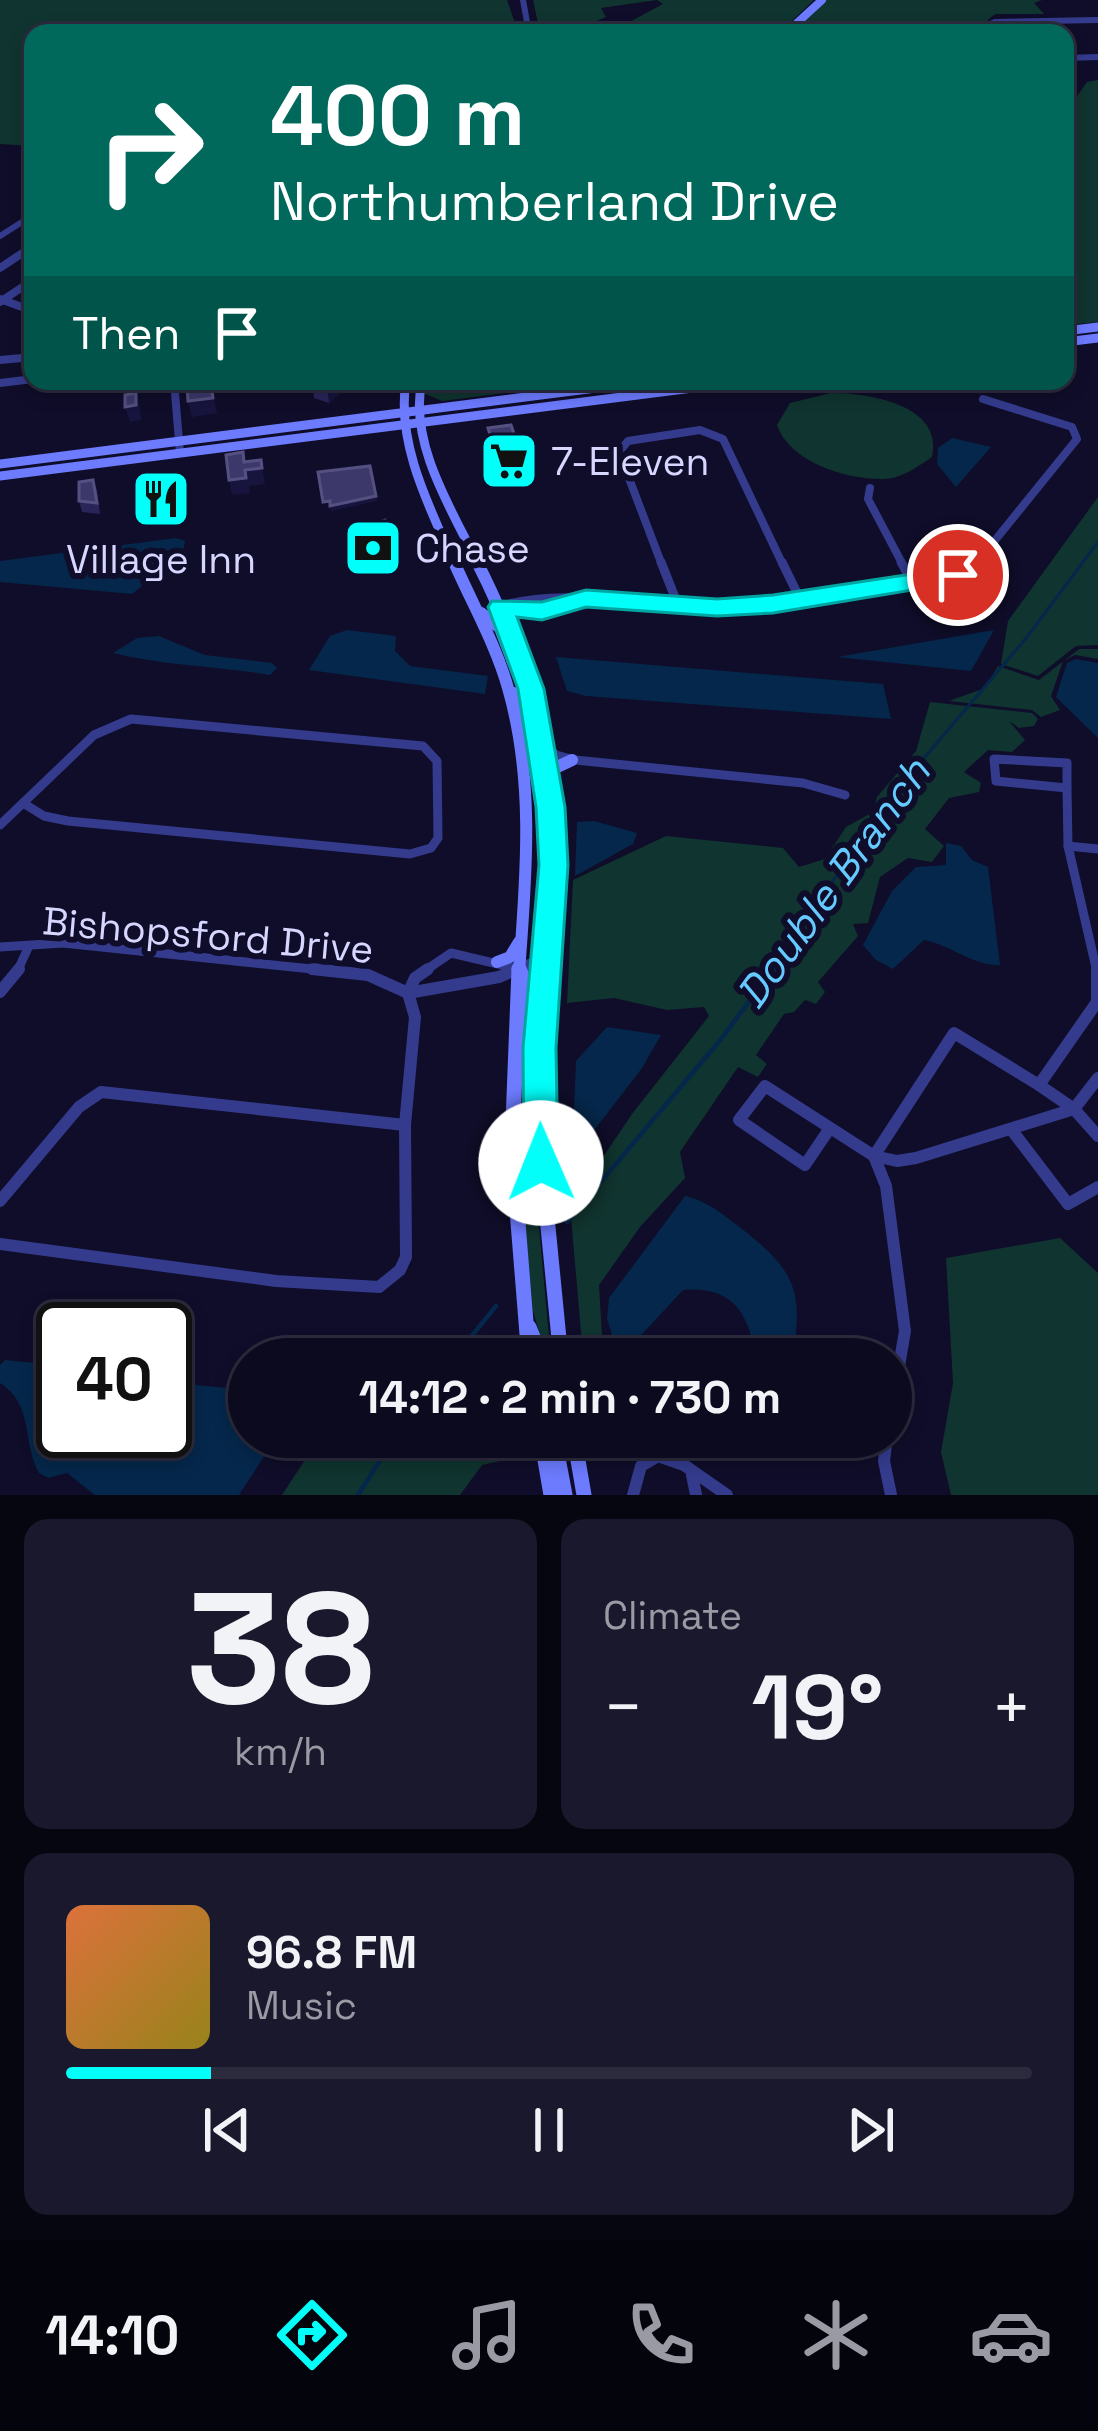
<!DOCTYPE html>
<meta charset="utf-8">
<style>
body{margin:0;font-family:"Space Grotesk",sans-serif;background:#19182c;color:#f1f3f6;height:100vh;display:flex;flex-direction:column;font-size:45px;white-space:nowrap}
*{box-sizing:border-box;margin:0}
p{font-size:39px;color:#9a9aa4}
.icon{flex:none;width:66px;height:66px;fill:none;stroke:currentColor;stroke-width:2;stroke-linecap:round;stroke-linejoin:round}
.map{position:relative;height:1495px;overflow:hidden}
.side{display:flex;flex-direction:column;gap:24px;padding:24px;background:#060611;flex:1}
.side>*{flex:none}
.guide{position:absolute;left:24px;top:24px;width:1050px;height:366px;border-radius:24px;box-shadow:0 6px 18px #0003,0 0 0 3px #2b2b3d;background:#00695c;color:#fff;overflow:hidden}
.speed{position:absolute;left:36px;top:1302px;display:flex;gap:24px;font-size:60px;font-weight:700;text-align:center}
.speed>*{display:grid;place-content:center;width:156px;height:156px;border-radius:50%;background:#0b0a1f;box-shadow:0 6px 18px #0003,0 0 0 3px #2b2b3d;line-height:1}
.speed .limit{border:6px solid #111;border-radius:18px;background:#fff;color:#111}
.pin{position:absolute;display:grid;place-items:center;width:102px;height:102px;color:#fff;margin:-51px;border:6px solid #fff;border-radius:50%;box-shadow:0 3px 12px #0007}
.me{position:absolute;width:132px;margin:-66px;rotate:359deg;stroke-linejoin:round;filter:drop-shadow(0 0 9px #0008)}
.turn{display:flex;align-items:center;gap:42px;height:252px;padding:0 48px;font-size:54px}
.turn .icon{width:156px;height:156px;stroke-width:2.5}
.turn b{display:block;font-size:84px;line-height:102px}
.then{display:flex;align-items:center;height:114px;padding:0 48px;background:#0003;gap:24px;font-size:45px}
.big{font-size:90px;font-weight:600;line-height:1.1}
.side .card{flex:1;display:flex;flex-direction:column;justify-content:center;gap:18px;min-width:0;padding:0 42px;border-radius:24px;background:#19182c}
.side .dial{align-items:center;gap:0}
.dial b{font-size:156px;line-height:1}
.song{display:flex;align-items:center;gap:36px}
.cover{width:144px;height:144px;border-radius:18px;background:linear-gradient(135deg,hsl(20 70% 55%),hsl(50 70% 35%))}
.played{height:12px;border-radius:6px;background:linear-gradient(90deg,#02fffa 15%,#2b2b3d 15%)}
.keys{display:flex;justify-content:space-around;direction:ltr}
.heat{display:flex;justify-content:space-between;align-items:center;font-size:66px;direction:ltr}
.side .tiles{flex:1;display:grid;gap:24px;grid-template-columns:1fr 1fr}
.card:last-child{grid-column:span 2}
.trip{position:absolute;left:228px;top:1338px;width:684px;height:120px;border-radius:60px;background:#0b0a1f;box-shadow:0 6px 18px #0003,0 0 0 3px #2b2b3d;font-weight:600;line-height:120px;text-align:center}
.tabs{display:flex;height:192px;justify-content:space-around;align-items:center;background:#04040c;color:#9a9aa4}
.tabs .icon{width:84px;height:84px}
.tabs .current{color:#02fffa}
.tabs b{font-size:54px;color:#f1f3f6}
.map>svg:first-child{display:block}
.green{fill:#10342f}
.water{fill:#05274b}
.lines{fill:none;stroke-linecap:round;stroke-linejoin:round}
.stream-far1{stroke:#05274b;stroke-width:3}
.stream{stroke:#05274b;stroke-width:4.5}
.street-far3{stroke:#343b8d;stroke-width:6}
.street-far2{stroke:#343b8d;stroke-width:8}
.street-far1{stroke:#343b8d;stroke-width:9}
.street{stroke:#343b8d;stroke-width:12}
.secondary-far3{stroke:#6d7bff;stroke-width:8}
.secondary-far2{stroke:#6d7bff;stroke-width:9}
.secondary-far1{stroke:#6d7bff;stroke-width:12}
.secondary{stroke:#6d7bff;stroke-width:15}
.wall{fill:#292559}
.shaded-wall{fill:#17143e}
.building{fill:#3c386a;stroke:#545182;stroke-width:3}
.route{fill:#02fffa;stroke:#01a6a2;stroke-width:3}
.labels{text-anchor:middle;dominant-baseline:central;stroke-width:12;stroke-linejoin:round;paint-order:stroke}
.poi-label{font-size:39px;fill:#d6d6ff;stroke:#0f0d29;text-anchor:start}
.street-label{font-size:39px;fill:#d6d6ff;stroke:#0f0d29}
.water-label{font-size:42px;font-style:italic;fill:#64caff;stroke:#0f0d29}
</style>
<div class="map">
<svg width="1098" height="1495" viewBox="0 0 1098 1495">
<rect width="100%" height="100%" fill="#0f0d29"/>
<g class="green">
<polygon points="0,0 507,0 515,23 493,22 489,33 33,33 33,146 0,144"/>
<polygon points="533,0 814,0 779,33 609,33 663,4 657,0 601,8 606,17 585,26 539,28"/>
<path d="M825,0H1042L1034,3L1044,14H996C990,17 987,22 982,26C957,45 832,29 799,24Z"/>
<polygon points="1098,80 1098,322 1065,325 1065,103 1078,95 1087,82"/>
<polygon points="429,381 485,390 524,381 596,381 442,401 423,393"/>
<path d="M831,393C869,393 944,405 932,457C917,467 900,480 881,479C844,479 789,461 777,425L790,403Z"/>
<polygon points="1098,497 1098,645 1076,646 1038,676 1001,664 1008,621"/>
<polygon points="1079,649 1098,649 1098,659 1075,655 1063,661 1051,696 1060,710 1041,717 1032,710 949,701 985,688 998,666 1039,680"/>
<polygon points="930,702 1032,713 1038,719 1034,726 1019,728 1009,721 1025,740 1012,752 988,750 964,772 981,783 979,792 949,798 925,829 944,846 932,862 908,858 880,877 868,923 853,924 858,936 818,982 825,992 816,1004 805,1000 794,1012 784,1014 756,1055 767,1064 758,1077 738,1067 680,1152 685,1178 640,1227 599,1285 603,1352 583,1355 570,1206 632,1114 709,1016 704,1007 667,1010 614,998 567,1003 573,880 666,836 783,848 799,867 825,859 846,827 873,812 877,797 916,751"/>
<polygon points="524,1002 528,1002 525,1072 551,1359 547,1359 533,1311 524,1211"/>
<polygon points="1060,1238 1098,1273 1098,1495 951,1495 941,1452 953,1383 946,1258"/>
<polygon points="320,1437 500,1437 500,1461 482,1465 460,1495 282,1495"/>
</g>
<g class="water">
<polygon points="952,438 991,447 956,487 937,464 938,448"/>
<polygon points="176,538 185,541 183,553 132,594 0,582 0,561"/>
<polygon points="347,630 396,636 395,651 410,666 488,676 485,694 309,670 330,636"/>
<polygon points="994,630 971,671 837,657"/>
<path d="M159,636L205,655L272,663L277,668L270,675C218,666 165,666 113,653L137,638Z"/>
<polygon points="556,657 883,684 891,719 586,696 567,691"/>
<polygon points="1076,659 1098,663 1098,738 1056,697 1067,663"/>
<polygon points="594,821 637,833 633,844 575,876 577,822"/>
<path d="M946,843L961,846L972,860L988,867L1000,965C974,966 950,945 924,940L893,969L876,960L863,945L892,891L916,867L946,865Z"/>
<polygon points="607,1027 661,1035 642,1068 579,1150 573,1132 576,1061"/>
<path d="M685,1196C708,1201 724,1215 742,1229C796,1271 804,1292 792,1359H756C749,1313 733,1286 683,1290L631,1346L616,1348L607,1319L609,1298Z"/>
<path d="M5,1360L63,1366V1431H165V1382L249,1390V1437H277L239,1495H95L67,1473L48,1478L39,1473C22,1442 34,1404 0,1383V1365Z"/>
</g>
<g class="lines">
<polyline class="stream-far1" points="771,972 886,803 1027,637 1098,542"/>
<g class="stream">
<polyline points="567,1222 722,1038 773,969"/>
<polyline points="453,1359 496,1306"/>
<polyline points="358,1495 395,1437"/>
</g>
<g class="street-far3">
<polyline points="523,0 529,33"/>
<polyline points="992,33 988,25 995,22 1098,20"/>
<polyline points="1065,58 1098,57"/>
<polyline points="0,236 33,215"/>
</g>
<g class="street-far2">
<polyline points="0,268 33,246"/>
<polyline points="0,299 33,311"/>
<polyline points="0,302 33,280"/>
<polyline points="0,360 33,357"/>
<polyline points="174,381 180,453"/>
<polyline points="0,383 33,379"/>
<polyline points="870,488 868,499 903,565"/>
<polyline points="662,565 619,452 628,441 700,430 723,439 783,565"/>
<polyline points="975,565 1077,439 1072,427 983,399"/>
</g>
<g class="street-far1">
<polyline points="661,562 678,605"/>
<polyline points="782,562 800,599"/>
<polyline points="901,562 912,582"/>
<polyline points="504,606 542,611 573,599"/>
<path d="M492,609C567,583 643,610 721,608C800,606 880,587 959,575L980,562"/>
<polygon points="131,719 423,746 437,761 438,838 431,848 410,854 68,821 44,816 23,803 94,735"/>
<polyline points="542,742 556,755 575,760 803,783 845,795"/>
<polygon points="994,759 1067,763 1067,788 996,781"/>
<polyline points="1067,788 1068,846 1098,849"/>
<polyline points="0,825 23,803"/>
<polyline points="1068,846 1097,972"/>
<polyline points="0,947 63,943 341,972"/>
<polyline points="17,972 28,948"/>
<polyline points="423,972 451,953 519,969"/>
<polyline points="510,972 533,962 545,946"/>
</g>
<g class="street">
<polyline points="312,969 368,975 408,993 499,977 517,969"/>
<polyline points="0,992 19,969"/>
<polyline points="1039,1085 1074,1109 1098,1136"/>
<polyline points="830,1128 805,1165 739,1120 765,1086 874,1156 954,1033 1039,1085 1097,1002 1097,969"/>
<polyline points="1011,1129 1068,1204 1098,1187"/>
<polyline points="0,1201 79,1107 101,1092 405,1125"/>
<polyline points="0,1244 276,1281 379,1287 400,1270 406,1257 405,1125 415,1017 408,993 415,978 428,969"/>
<polyline points="891,1413 905,1331 886,1186 874,1156 897,1161 916,1158 1074,1109 1098,1078"/>
<polyline points="887,1437 884,1461 891,1495"/>
<polyline points="692,1475 696,1495"/>
<polyline points="633,1495 641,1466 658,1456 684,1465 727,1495"/>
</g>
<polyline class="secondary-far3" points="786,33 822,0"/>
<g class="secondary-far2">
<polyline points="1065,331 1098,327"/>
<polyline points="1065,342 1098,338"/>
<path d="M406,381C396,444 430,508 455,565"/>
<path d="M422,381C408,442 452,511 479,565"/>
<polyline points="0,464 651,381"/>
<polyline points="0,476 748,381"/>
</g>
<g class="secondary-far1">
<path d="M454,562C472,603 496,645 508,688C535,781 526,878 519,972"/>
<path d="M477,562C552,709 555,811 544,972"/>
<polyline points="481,613 500,628 516,670"/>
<polyline points="514,693 530,745 546,762"/>
<polyline points="548,782 555,768 572,760"/>
<polyline points="497,962 510,957 519,942"/>
</g>
<g class="secondary">
<polyline points="519,969 512,1148 529,1359"/>
<polyline points="519,969 531,995 534,1089"/>
<polyline points="544,969 542,1166 561,1359"/>
<polyline points="529,1327 542,1359"/>
<polyline points="541,1437 551,1495"/>
<polyline points="554,1437 565,1495"/>
<polyline points="574,1437 584,1495"/>
</g>
</g>
<g class="wall">
<polygon points="313,381 353,381 329,403 314,398 312,382"/>
<polygon points="171,473 175,488 176,507 146,510 142,495"/>
<polygon points="93,480 97,490 100,514 82,512 79,501"/>
<polygon points="347,534 395,539 397,554 371,561 368,556 355,559 349,549"/>
</g>
<g class="shaded-wall">
<polygon points="334,381 353,381 329,403 327,388"/>
<polygon points="211,383 217,413 192,417 188,401"/>
<polygon points="136,393 140,409 141,420 130,422 125,407"/>
<polygon points="523,459 523,466 500,470 499,463"/>
<polygon points="261,460 265,484 249,486 250,493 232,495 229,480"/>
<polygon points="171,473 175,488 176,507 172,491"/>
<polygon points="376,496 377,501 331,511 330,506"/>
<polygon points="395,539 397,554 371,561 369,546"/>
<polygon points="366,540 368,556 355,559 352,544"/>
</g>
<g class="building">
<polygon points="313,381 334,381 327,388 312,382"/>
<polygon points="211,383 213,398 188,401 187,386"/>
<polygon points="136,393 136,405 125,407 125,395"/>
<polygon points="511,425 523,459 499,463 488,428"/>
<polygon points="243,452 244,462 261,460 262,468 245,470 246,478 229,480 226,455"/>
<polygon points="370,466 376,496 330,506 330,501 323,502 318,472"/>
<polygon points="171,473 172,491 142,495 141,477"/>
<polygon points="93,480 97,503 79,501 79,482"/>
<polygon points="385,520 395,539 369,546 366,540 352,544 347,534"/>
</g>
<polygon class="route" points="958,567 971,575 967,581 773,613 717,616 586,607 542,620 517,617 544,689 565,807 568,865 556,1048 558,1163 553,1175 541,1180 529,1175 524,1163 523,1048 539,865 536,807 518,689 488,607 492,601 542,602 586,590 717,599 773,595"/>
<defs>
<symbol id="supermarket-square" viewBox="-11 -11 22 22"><rect x="-9" y="-9" width="18" height="18" rx="4" fill="#02fffa" stroke="#0f0d29"/><path d="M-6-5.5h2.5l.6 2H6L4.5 2H-2.5L-4.4-4H-6ZM-1.5 3.2a1.3 1.3 0 1 0 .1 0ZM3 3.2a1.3 1.3 0 1 0 .1 0Z" fill="#111"/></symbol>
<symbol id="restaurant-square" viewBox="-11 -11 22 22"><rect x="-9" y="-9" width="18" height="18" rx="4" fill="#02fffa" stroke="#0f0d29"/><path d="M-5-6h1v4h1v-4h1v4h1v-4h1v5L-1.5 .5V6h-2V.5L-5-1ZM5-6V6H3V1.5H1.5Q1.5-4 5-6Z" fill="#111"/></symbol>
<symbol id="bank-square" viewBox="-11 -11 22 22"><rect x="-9" y="-9" width="18" height="18" rx="4" fill="#02fffa" stroke="#0f0d29"/><path d="M-6-4H6V4H-6ZM0-2.3a2.3 2.3 0 1 0 0 4.6a2.3 2.3 0 1 0 0-4.6Z" fill="#111"/></symbol>
</defs>
<g fill-rule="evenodd">
<use href="#supermarket-square" x="476" y="428" width="66" height="66"/>
<use href="#restaurant-square" x="128" y="466" width="66" height="66"/>
<use href="#bank-square" x="340" y="515" width="66" height="66"/>
</g>
<g class="labels">
<g class="poi-label">
<text x="551" y="461">7-Eleven</text>
<text x="415" y="548">Chase</text>
<text x="161" y="559" text-anchor="middle">Village Inn</text>
</g>
<g class="street-label">
<text transform="translate(208 935) rotate(5)">Bishopsford Drive</text>
</g>
<g class="water-label">
<text transform="translate(833 883) rotate(-54)">Double Branch</text>
</g>
</g>
</svg>
<div class="speed"><div class="limit">40</div></div>
<div class="pin" style="left:958px;top:575px;background:#d93025"><svg class="icon" aria-label="arrive" viewBox="0 0 24 24"><path d="M6 21V4h12l-3 4 3 4H6"/></svg></div>
<svg class="me" style="left:541px;top:1163px" viewBox="-20 -20 40 40"><circle r="19" fill="#fff"/><path d="M0-13L10 11 0 6-10 11z" fill="#02fffa"/></svg>
<div class="trip">14:12 · 2 min · 730 m</div>
<div class="guide">
<div class="turn"><svg class="icon" aria-label="right" viewBox="0 0 24 24"><path d="M7 20v-9h11M14 6l5 5-5 5"/></svg><div><b>400 m</b>Northumberland Drive</div></div>
<div class="then">Then<svg class="icon" aria-label="arrive" viewBox="0 0 24 24"><path d="M6 21V4h12l-3 4 3 4H6"/></svg></div>
</div>
</div>
<section class="side">
<div class="tiles">
<div class="card dial"><b>38</b><p>km/h</p></div>
<div class="card"><p>Climate</p>
<div class="heat"><a>−</a><b class="big">19°</b><a>+</a></div>
</div>
<div class="card">
<div class="song"><i class="cover"></i><div><b>96.8 FM</b><p>Music</p></div></div>
<div class="played"></div>
<div class="keys"><svg class="icon" aria-label="previous" viewBox="0 0 24 24"><path d="M18 5L8 12l10 7zM5 5v14"/></svg><svg class="icon" aria-label="pause" viewBox="0 0 24 24"><path d="M8 5v14M16 5v14"/></svg><svg class="icon" aria-label="next" viewBox="0 0 24 24"><path d="M6 5l10 7-10 7zM19 5v14"/></svg></div>
</div>
</div>
</section>
<nav class="tabs">
<b>14:10</b>
<svg class="icon current" aria-label="directions" viewBox="0 0 24 24"><path d="M12 3l9 9-9 9-9-9zM9 14v-3h6M13 9l2 2-2 2"/></svg>
<svg class="icon" aria-label="music" viewBox="0 0 24 24"><path d="M9 18V5l10-2v13"/><circle cx="6" cy="18" r="3"/><circle cx="16" cy="16" r="3"/></svg>
<svg class="icon" aria-label="phone" viewBox="0 0 24 24"><path d="M5 4h4l2 5-3 2q2 4 5 5l2-3 5 2v4C11 20 4 13 5 4z"/></svg>
<svg class="icon" aria-label="climate" viewBox="0 0 24 24"><path d="M12 3v18M4 7l16 10M4 17L20 7"/></svg>
<svg class="icon" aria-label="car" viewBox="0 0 24 24"><path d="M5 17H2v-5l4-1 3-4h7l3 4 3 1v5h-3M9 17h6M6 11h13"/><circle cx="7" cy="17" r="2"/><circle cx="17" cy="17" r="2"/></svg>
</nav>
